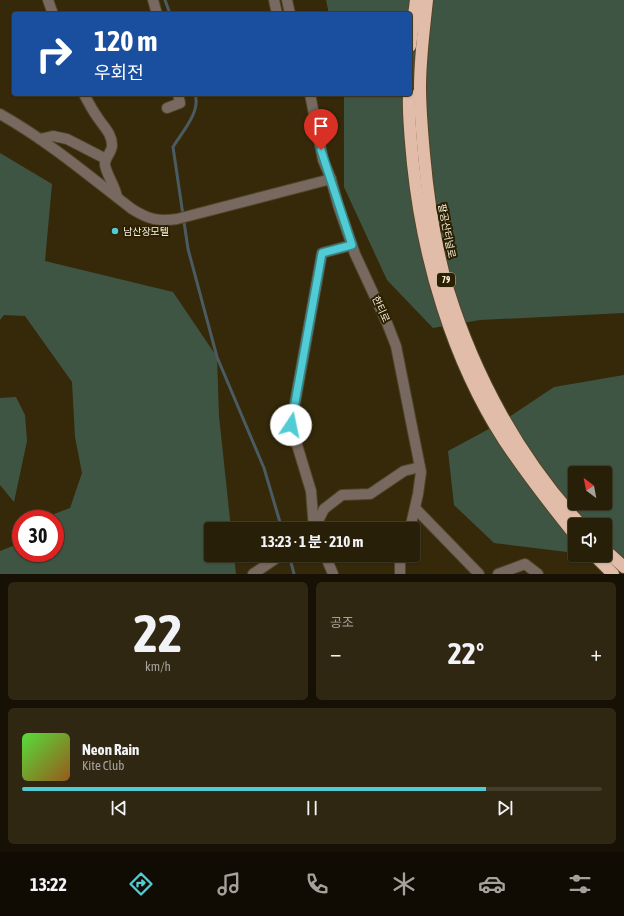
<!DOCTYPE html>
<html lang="ko">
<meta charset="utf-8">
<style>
body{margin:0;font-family:"Asap Condensed","Noto Sans KR",sans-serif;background:#302712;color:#f1f3f6;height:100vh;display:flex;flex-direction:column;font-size:15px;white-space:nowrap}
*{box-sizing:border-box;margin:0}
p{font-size:13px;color:#a5a29c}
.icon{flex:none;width:22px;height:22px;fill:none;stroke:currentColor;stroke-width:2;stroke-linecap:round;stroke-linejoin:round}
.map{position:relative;height:574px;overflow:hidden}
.drawer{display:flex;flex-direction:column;gap:8px;padding:8px;background:#161104;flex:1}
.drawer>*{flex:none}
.hud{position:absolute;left:12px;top:12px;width:400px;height:84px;border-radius:4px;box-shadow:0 1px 3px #0004,0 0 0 1px #443d29;background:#1a4fa0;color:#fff;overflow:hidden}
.needle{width:26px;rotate:328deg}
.fabs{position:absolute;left:568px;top:466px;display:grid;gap:8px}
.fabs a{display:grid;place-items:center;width:44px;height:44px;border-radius:4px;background:#281f08;box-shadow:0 1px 3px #0004,0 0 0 1px #443d29;font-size:20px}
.speed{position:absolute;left:12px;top:510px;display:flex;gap:8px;font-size:20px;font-weight:700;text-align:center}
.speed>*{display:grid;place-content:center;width:52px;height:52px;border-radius:50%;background:#281f08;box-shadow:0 1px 3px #0004,0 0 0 1px #443d29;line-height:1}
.speed .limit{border:6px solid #d22;background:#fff;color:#111}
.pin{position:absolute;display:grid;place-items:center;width:34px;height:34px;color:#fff;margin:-41px -17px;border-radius:50% 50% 50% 0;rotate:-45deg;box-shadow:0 0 4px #0007}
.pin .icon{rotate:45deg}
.me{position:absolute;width:44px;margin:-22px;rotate:11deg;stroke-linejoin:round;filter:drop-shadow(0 0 3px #0008)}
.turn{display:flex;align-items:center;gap:14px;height:84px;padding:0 16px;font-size:18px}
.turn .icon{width:52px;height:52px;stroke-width:2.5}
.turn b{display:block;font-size:28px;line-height:34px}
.big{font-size:30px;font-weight:700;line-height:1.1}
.drawer .card{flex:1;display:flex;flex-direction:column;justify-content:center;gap:6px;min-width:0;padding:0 14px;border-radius:6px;background:#302712}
.drawer .dial{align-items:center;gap:0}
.dial b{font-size:52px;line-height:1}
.song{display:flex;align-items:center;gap:12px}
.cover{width:48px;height:48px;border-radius:6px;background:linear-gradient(135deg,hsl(110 70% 55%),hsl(30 70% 35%))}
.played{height:4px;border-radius:2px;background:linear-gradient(90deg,#51ccd4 80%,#443d29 80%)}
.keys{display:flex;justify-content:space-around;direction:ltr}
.heat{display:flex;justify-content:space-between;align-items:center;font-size:22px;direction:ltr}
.drawer .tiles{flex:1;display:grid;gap:8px;grid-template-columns:1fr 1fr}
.card:last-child{grid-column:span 2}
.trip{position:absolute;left:204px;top:522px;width:216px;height:40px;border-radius:4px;background:#281f08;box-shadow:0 1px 3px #0004,0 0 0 1px #443d29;font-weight:700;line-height:40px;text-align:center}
.dock{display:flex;height:64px;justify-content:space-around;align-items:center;background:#100c03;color:#a5a29c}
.dock .icon{width:28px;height:28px}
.dock .current{color:#51ccd4}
.dock b{font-size:18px;color:#f1f3f6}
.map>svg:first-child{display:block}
.green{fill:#3f5543;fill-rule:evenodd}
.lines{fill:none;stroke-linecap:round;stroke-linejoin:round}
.stream{stroke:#4b5b62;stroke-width:3}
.minor-casing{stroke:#514528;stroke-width:12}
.highway-casing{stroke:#514528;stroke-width:14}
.minor{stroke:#776860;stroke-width:10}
.highway{stroke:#e1bda9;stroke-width:12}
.route-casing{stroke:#35858a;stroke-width:10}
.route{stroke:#51ccd4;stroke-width:7}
.poi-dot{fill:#51ccd4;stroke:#2b2001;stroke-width:1.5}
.labels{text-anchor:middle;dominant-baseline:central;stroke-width:4;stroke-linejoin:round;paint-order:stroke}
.shield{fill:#2b2001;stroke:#bdb49e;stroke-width:1}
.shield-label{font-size:9px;font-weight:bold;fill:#fbf3e2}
.poi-label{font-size:10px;fill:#fbf3e2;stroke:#2b2001;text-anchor:start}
.street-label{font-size:10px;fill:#fbf3e2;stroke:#2b2001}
</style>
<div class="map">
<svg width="624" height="574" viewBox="0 0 624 574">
<rect width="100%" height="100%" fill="#35290a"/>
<g class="green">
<polygon points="326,0 624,0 624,313 480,320 433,328 387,280 344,187 344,94 410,94 410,14 329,14"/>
<polygon points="0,153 52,184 45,261 173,292 217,357 219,416 231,529 211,529 211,555 234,555 236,574 0,574 0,551 13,546 21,533 21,553 55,553 55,519 41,519 70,508 82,473 75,437 72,382 25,316 4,315 0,320"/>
<path d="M624,375V559L589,555H605V525H575V553L494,543L454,505L448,451L500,423L554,387ZM575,473H605V503H575Z"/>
<polygon points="16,397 25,415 27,441 14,502 0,485 0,398"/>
</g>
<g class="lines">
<g class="stream">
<polyline points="165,0 170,14"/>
<path d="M195,94C201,112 182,132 173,147L188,249L217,357L264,468L282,529"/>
<polyline points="289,555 294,574"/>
</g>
<defs>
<g id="minor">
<polyline points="48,0 53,14"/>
<polyline points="153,0 157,14"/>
<polyline points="274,0 277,14"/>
<polyline points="287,0 290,14"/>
<path d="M84,94C88,102 93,111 98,118C104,127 112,134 112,145C112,153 104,158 105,165C107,176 115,185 117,197"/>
<polyline points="310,94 323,160 331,179 338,205 355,254 387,323 396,346 421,472 418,494 410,529"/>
<polyline points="167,108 180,103 178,94"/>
<path d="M0,114C48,141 89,176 132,209C148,219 158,222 177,219L331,179"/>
<polyline points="40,139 53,136 67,139 106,159"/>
<polyline points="415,508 479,574"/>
<polyline points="314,529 311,491 291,425 322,253 352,245"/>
<polyline points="314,529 324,509 342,495 370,494 404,471 420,467"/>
<polyline points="325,555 333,574"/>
<polyline points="253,574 281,555"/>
<polyline points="400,574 400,555"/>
<polyline points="498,574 525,564 538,574"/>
</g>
<g id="highway">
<path d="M427,0C424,29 420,58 420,87C420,109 422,132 424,154C428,200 435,246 448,290C475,377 520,459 581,525"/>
<polyline points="410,46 416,0"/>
<path d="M409,94C408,117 411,141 413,164C423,259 452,359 504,440C526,473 550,504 575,535"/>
<polyline points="605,550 624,567"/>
<polyline points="594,555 613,574"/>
</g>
</defs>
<use href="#minor" class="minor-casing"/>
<use href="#highway" class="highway-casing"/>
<use href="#minor" class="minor"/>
<use href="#highway" class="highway"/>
</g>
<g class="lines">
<defs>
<polyline id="route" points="291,425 322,253 352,245 321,150"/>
</defs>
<use href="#route" class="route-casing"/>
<use href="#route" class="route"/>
</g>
<circle class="poi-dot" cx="115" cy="231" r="4"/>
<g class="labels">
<rect class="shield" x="437" y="273" width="18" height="14" rx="3"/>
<g class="shield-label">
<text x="446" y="280">79</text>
</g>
<g class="poi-label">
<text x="123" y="231">남산장모텔</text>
</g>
<g class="street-label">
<text transform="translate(447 231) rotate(79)">팔공산터널로</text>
<text transform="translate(381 309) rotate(65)">한티로</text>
</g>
</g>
</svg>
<div class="fabs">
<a><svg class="needle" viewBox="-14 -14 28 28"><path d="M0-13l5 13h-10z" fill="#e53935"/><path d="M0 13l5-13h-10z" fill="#a5a29c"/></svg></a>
<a><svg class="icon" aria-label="sound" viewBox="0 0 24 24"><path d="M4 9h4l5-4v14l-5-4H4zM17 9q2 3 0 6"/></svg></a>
</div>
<div class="speed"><div class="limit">30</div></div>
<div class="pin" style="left:321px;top:150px;background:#d93025"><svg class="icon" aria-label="arrive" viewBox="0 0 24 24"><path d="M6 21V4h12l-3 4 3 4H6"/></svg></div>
<svg class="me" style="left:291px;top:425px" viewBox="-20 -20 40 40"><circle r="19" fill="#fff"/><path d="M0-13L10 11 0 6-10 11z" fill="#51ccd4"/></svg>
<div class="trip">13:23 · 1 분 · 210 m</div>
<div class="hud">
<div class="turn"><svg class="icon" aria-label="right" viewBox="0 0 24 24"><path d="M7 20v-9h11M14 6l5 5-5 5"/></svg><div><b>120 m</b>우회전</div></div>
</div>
</div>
<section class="drawer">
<div class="tiles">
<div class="card dial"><b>22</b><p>km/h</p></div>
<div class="card"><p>공조</p>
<div class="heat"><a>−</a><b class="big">22°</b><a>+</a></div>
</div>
<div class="card">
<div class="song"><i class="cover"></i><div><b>Neon Rain</b><p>Kite Club</p></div></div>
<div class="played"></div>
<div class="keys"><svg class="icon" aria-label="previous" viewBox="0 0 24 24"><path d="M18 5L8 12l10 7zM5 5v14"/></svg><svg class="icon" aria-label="pause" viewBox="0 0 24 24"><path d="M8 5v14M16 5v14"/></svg><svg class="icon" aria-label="next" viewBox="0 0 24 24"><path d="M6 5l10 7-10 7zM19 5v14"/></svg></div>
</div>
</div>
</section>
<nav class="dock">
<b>13:22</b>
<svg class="icon current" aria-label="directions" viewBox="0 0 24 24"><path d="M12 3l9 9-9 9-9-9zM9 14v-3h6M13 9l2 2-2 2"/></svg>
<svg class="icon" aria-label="music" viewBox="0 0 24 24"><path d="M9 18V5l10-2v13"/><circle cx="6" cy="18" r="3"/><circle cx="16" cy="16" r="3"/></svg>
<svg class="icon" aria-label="phone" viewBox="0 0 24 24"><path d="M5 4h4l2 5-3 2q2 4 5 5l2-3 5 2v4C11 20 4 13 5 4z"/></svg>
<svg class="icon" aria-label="climate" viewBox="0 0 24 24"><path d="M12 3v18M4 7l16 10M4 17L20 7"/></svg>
<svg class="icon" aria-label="car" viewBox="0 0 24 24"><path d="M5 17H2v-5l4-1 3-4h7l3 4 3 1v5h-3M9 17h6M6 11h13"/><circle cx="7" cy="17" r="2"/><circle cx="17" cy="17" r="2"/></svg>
<svg class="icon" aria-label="filters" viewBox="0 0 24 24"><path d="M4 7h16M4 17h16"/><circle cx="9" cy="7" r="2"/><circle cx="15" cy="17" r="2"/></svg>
</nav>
